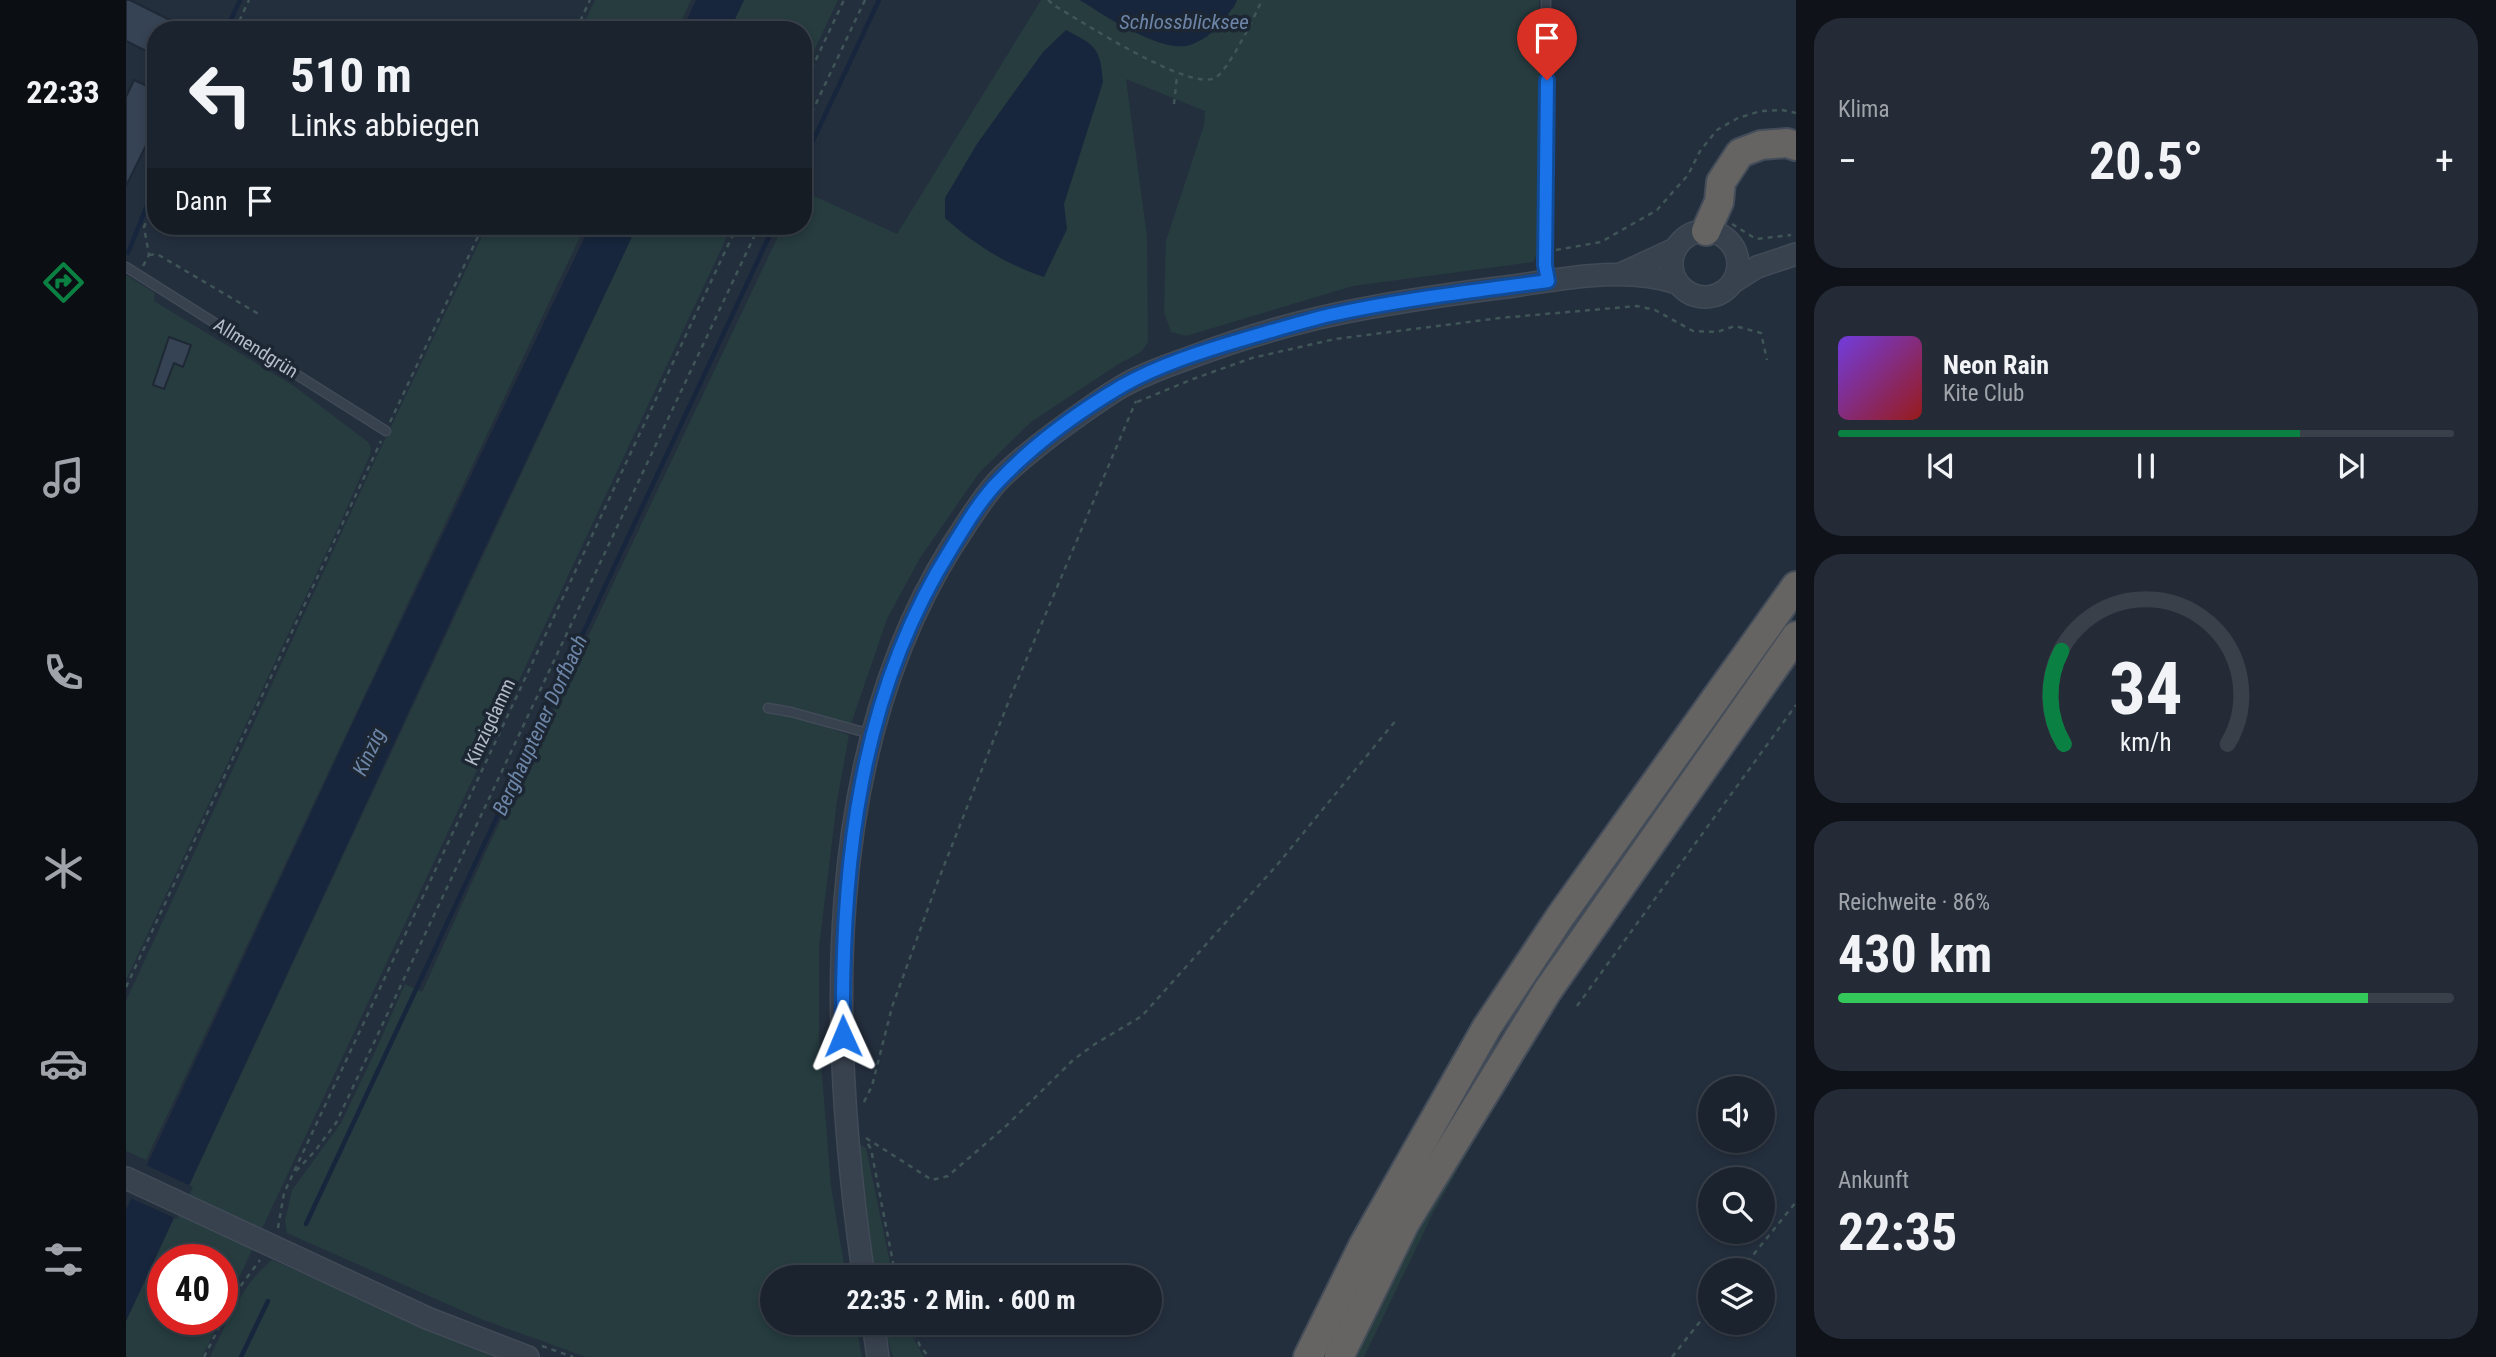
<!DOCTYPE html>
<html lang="de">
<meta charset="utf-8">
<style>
body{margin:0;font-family:"Roboto Condensed",sans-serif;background:#242b36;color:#f1f3f6;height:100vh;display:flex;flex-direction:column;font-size:26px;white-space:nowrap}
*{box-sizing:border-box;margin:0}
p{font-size:23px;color:#a0a4aa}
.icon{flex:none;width:38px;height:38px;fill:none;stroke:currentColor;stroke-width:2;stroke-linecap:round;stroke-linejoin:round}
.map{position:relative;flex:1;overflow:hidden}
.details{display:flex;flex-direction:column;gap:18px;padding:18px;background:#0f1319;width:700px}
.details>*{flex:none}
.top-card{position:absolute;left:21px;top:21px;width:665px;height:214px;border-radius:28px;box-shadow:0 4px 10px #0003,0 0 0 2px #39404a;background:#1b232e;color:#f1f3f6;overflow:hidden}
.buttons{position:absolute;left:1572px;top:1076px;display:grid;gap:14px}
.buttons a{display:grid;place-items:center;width:77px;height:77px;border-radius:50%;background:#1b232e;box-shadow:0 4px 10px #0003,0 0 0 2px #39404a;font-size:35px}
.speed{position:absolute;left:21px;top:1244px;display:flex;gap:14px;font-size:35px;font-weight:700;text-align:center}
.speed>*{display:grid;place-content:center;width:91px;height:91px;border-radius:50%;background:#1b232e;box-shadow:0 4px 10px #0003,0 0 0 2px #39404a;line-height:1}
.speed .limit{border:10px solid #d22;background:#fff;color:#111}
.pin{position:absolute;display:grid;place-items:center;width:60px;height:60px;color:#fff;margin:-72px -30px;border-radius:50% 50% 50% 0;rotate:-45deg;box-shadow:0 0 7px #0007}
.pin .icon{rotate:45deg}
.me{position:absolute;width:77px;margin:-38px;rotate:359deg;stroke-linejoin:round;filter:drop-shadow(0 0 5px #0008)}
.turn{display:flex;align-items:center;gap:24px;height:147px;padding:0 28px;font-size:32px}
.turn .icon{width:91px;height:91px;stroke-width:2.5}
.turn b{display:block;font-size:49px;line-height:60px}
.then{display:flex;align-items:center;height:66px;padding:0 28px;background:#0003;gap:14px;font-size:26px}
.big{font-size:52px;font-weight:700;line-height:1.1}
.details .widget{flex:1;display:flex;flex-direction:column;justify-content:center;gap:10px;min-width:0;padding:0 24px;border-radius:28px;background:#242b36}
.details .dial{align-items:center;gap:0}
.dial svg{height:182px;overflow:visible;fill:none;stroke:#39404a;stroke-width:7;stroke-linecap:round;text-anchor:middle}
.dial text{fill:#f1f3f6;stroke:none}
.song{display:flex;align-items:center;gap:21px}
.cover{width:84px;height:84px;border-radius:10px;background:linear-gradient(135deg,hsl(260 70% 55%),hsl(0 70% 35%))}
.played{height:7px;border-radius:4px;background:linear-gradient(90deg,#0b8043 75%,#39404a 75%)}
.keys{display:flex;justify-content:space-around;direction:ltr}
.heat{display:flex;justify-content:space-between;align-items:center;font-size:38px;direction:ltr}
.charge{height:10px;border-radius:5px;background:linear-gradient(90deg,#34c759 86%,#39404a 0)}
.trip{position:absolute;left:634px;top:1265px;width:402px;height:70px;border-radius:35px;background:#1b232e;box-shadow:0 4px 10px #0003,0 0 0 2px #39404a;font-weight:700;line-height:70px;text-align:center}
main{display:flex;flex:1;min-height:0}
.dock{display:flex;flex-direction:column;width:126px;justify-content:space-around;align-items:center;background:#0b0e12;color:#a0a4aa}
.dock .icon{width:49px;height:49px}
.dock .current{color:#0b8043}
.dock b{font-size:32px;color:#f1f3f6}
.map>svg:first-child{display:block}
.green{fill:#263c3f}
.water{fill:#17263c}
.pier{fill:#242f3e}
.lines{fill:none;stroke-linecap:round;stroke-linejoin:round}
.stream{stroke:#17263c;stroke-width:4.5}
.building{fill:#364354;stroke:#1f2835;stroke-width:2}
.service-casing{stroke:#414a57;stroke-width:11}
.tertiary-casing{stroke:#414a57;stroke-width:24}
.trunk-casing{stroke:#434c59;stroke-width:32}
.path{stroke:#3f5557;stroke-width:2.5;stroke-dasharray:5 5;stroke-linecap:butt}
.service{stroke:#38414e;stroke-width:8}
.tertiary{stroke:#38414e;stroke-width:21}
.trunk{stroke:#656462;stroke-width:28}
.route-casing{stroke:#114b97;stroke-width:18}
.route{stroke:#1a73e8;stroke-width:12}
.labels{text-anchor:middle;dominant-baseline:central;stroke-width:7;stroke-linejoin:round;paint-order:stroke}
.street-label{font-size:19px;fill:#b4bcc9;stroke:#1d2633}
.water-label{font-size:21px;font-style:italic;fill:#6d86a8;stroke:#1d2633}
</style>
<main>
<nav class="dock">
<b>22:33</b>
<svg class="icon current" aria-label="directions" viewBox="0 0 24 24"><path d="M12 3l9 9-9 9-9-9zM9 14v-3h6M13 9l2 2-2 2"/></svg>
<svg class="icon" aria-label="music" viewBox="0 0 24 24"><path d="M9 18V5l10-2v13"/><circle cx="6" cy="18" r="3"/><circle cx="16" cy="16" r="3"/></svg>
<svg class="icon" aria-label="phone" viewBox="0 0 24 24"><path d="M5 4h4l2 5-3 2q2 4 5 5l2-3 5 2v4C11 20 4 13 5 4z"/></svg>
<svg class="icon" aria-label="climate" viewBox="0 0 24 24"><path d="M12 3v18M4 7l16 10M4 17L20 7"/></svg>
<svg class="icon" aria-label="car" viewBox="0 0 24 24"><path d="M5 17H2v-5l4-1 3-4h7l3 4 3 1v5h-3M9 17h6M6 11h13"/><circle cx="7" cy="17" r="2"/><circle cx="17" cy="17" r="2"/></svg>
<svg class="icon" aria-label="filters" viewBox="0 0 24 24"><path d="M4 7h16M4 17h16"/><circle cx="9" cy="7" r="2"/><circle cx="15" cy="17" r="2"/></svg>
</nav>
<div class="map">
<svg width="1670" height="1357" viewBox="0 0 1670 1357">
<rect width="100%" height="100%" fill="#242f3e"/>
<g class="green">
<polygon points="469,0 565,0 551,30 455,30"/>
<polygon points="617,0 712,0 677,74 677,30 603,30"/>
<polygon points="915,0 954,0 990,23 1035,43 1108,8 1111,0 1413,0 1415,247 1407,262 1227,286 1060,336 1045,332 1038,312 1040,241 1078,125 1079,111 1000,79 1021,237 1022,342 1015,352 991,365 905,422 853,473 794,558 761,619 725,724 669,709 670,717 723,735 711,801 693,947 693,1038 705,1186 720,1277 646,1278 646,1323 730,1323 736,1357 460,1357 355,1319 161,1233 159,1221 166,1190 215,1123 249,1052 279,984 296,992 363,845 657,226 677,226 677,191 771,234"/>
<polygon points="361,226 459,226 20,1160 0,1151 0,1001 250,458"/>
<polygon points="511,226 606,226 96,1314 96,1260 37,1260 37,1320 94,1320 76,1357 0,1357 0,1321"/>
<polygon points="0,275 29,293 28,301 168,386 242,442 245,447 244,455 216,519 0,980"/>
<polygon points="1362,1096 1371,1101 1307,1213 1238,1357 1223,1357"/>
<polygon points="734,1145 740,1148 767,1277 746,1277 729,1150"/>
<path d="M146,1260L367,1357H84C101,1322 115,1285 146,1260Z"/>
<polygon points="756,1323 779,1323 798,1357 767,1357"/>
</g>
<g class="water">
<polygon points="570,0 618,0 604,30 556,30"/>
<path d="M954,0H1111C1107,9 1101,15 1095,23C1086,33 1078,40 1064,45C1036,54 978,15 954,0Z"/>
<path d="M940,30C970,46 974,47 977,82L938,204L941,229L918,277C880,264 849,245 819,218V198L851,144L917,52Z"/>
<polygon points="464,226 511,226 346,575 0,1321 0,1210 230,716"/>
</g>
<polygon class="pier" points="18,1164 67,1187 51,1219 2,1197"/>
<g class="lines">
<g class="stream">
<polyline points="100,30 114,0"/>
<polyline points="677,162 753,0"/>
<polyline points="2,253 30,183"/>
<polyline points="180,1224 648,226"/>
<polyline points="115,1357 142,1301"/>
</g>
</g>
<g class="building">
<polygon points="0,0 4,0 64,30 30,30 30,56 0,41"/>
<polygon points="8,80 30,90 30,125 0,186 0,97"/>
<polygon points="43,337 65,345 57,367 48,363 38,389 27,385"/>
</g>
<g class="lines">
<defs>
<g id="service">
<polyline points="1420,0 1419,265 1422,280"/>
<polyline points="0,267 260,431"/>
<polyline points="642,708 665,712 745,734"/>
</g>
<g id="tertiary">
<circle cx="1579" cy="264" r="33"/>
<polyline points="1497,273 1549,249"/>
<polyline points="1609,281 1631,267 1670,254"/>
<polyline points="0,1178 301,1318 402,1357"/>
<path d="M738,1278C703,1038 693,759 826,546C840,525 854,501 871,482C889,463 910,447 931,431C952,416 973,400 995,387C1015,375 1038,367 1060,359C1118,337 1179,319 1241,308C1290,299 1339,292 1388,286C1440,278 1500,266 1551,283"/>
<polyline points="747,1323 752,1357"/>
</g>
<g id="trunk">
<polyline points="1580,231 1593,202 1595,182 1614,153 1635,145 1661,143 1670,146"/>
<polyline points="1182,1357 1237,1246 1361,1027 1434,917 1670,586"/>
<polyline points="1213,1357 1279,1223 1422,990 1670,636"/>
</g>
</defs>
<use href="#service" class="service-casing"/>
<use href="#tertiary" class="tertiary-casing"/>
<use href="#trunk" class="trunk-casing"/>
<g class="path">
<path d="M922,0L929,6C957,22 1062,91 1089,78C1102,71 1129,16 1136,0"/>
<polyline points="109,30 123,0"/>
<polyline points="450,30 464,0"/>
<polyline points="677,87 718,0"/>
<polyline points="1048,104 1051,76"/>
<polyline points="677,131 739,0"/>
<polyline points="1606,224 1630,239 1665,235"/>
<polyline points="1430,250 1475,242 1531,210 1562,175 1574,151 1591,130 1612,118 1635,111 1656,110 1670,113"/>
<polyline points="23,255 31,254 136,316"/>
<polyline points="17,266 23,255 18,227 30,201"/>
<polyline points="1011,402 1067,379 1126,358 1209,339 1374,318 1511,306 1529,310 1567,331 1591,332 1609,326 1635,333 1641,360"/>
<polyline points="264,422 357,226"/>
<polyline points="0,987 255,441"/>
<polyline points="1451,1006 1670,705"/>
<polyline points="738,1102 746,1086 766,1007 812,881 884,698 1010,401"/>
<polyline points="740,1138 806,1180 822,1176 880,1126 947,1060 969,1044 1016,1016 1151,865 1271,719"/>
<polyline points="742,1144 745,1149 770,1278"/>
<polyline points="170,1171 189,1151 210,1123 633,226"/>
<polyline points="152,1228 158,1193 611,226"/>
<polyline points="1615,1270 1670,1202"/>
<polyline points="785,1323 794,1346 803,1357"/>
<polyline points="416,1346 447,1357"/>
<polyline points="78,1357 113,1288 134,1260"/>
<polyline points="1546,1357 1584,1309"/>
</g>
<use href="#service" class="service"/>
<use href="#tertiary" class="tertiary"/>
<use href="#trunk" class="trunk"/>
</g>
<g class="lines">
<defs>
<path id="route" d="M717,1036C715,866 733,695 825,549C839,526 854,500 873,481C908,444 952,412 996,386C1033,365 1077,351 1118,339C1146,331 1175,322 1204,315C1276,299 1349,291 1422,281L1419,265L1421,80"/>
</defs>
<use href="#route" class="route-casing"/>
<use href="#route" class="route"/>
</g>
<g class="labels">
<g class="street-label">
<text transform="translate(130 348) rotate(32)">Allmendgrün</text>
<text transform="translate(364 722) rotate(-65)">Kinzigdamm</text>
</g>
<g class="water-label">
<text x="1058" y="22">Schlossblicksee</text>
<text transform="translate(414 725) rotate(-65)">Berghauptener Dorfbach</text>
<text transform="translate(243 752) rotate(-65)">Kinzig</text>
</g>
</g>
</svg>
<div class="buttons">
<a><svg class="icon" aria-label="sound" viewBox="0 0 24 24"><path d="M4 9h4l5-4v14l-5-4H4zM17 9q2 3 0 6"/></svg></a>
<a><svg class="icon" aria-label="search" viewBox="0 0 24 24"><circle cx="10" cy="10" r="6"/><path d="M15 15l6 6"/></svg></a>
<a><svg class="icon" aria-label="layers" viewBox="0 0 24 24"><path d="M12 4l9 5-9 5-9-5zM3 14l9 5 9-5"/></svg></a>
</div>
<div class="speed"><div class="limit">40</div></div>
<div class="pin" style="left:1421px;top:80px;background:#d93025"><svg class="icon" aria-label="arrive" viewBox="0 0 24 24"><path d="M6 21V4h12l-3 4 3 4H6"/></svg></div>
<svg class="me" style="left:717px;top:1036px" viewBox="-20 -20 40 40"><path d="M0-17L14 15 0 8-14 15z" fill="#1a73e8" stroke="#fff" stroke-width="4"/></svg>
<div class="trip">22:35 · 2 Min. · 600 m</div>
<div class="top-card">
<div class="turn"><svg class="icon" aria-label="left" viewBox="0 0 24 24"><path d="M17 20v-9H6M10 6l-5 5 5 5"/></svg><div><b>510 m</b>Links abbiegen</div></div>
<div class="then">Dann<svg class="icon" aria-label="arrive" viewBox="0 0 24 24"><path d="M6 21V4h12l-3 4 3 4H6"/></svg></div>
</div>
</div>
<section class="details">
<div class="widget"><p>Klima</p>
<div class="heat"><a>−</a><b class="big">20.5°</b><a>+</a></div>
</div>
<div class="widget">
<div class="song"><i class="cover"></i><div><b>Neon Rain</b><p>Kite Club</p></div></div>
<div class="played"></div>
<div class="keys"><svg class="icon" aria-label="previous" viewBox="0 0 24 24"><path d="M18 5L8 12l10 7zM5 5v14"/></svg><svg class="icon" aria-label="pause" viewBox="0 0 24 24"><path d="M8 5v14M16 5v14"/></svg><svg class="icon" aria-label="next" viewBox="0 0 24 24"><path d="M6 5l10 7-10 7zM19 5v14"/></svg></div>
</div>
<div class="widget dial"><svg viewBox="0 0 100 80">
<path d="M14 69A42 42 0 1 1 86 69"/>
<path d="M14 69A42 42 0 0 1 13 28" stroke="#0b8043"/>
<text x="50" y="56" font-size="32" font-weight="700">34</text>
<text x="50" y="72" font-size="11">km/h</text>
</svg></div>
<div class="widget"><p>Reichweite · 86%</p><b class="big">430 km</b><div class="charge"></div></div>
<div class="widget"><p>Ankunft</p><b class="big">22:35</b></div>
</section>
</main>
